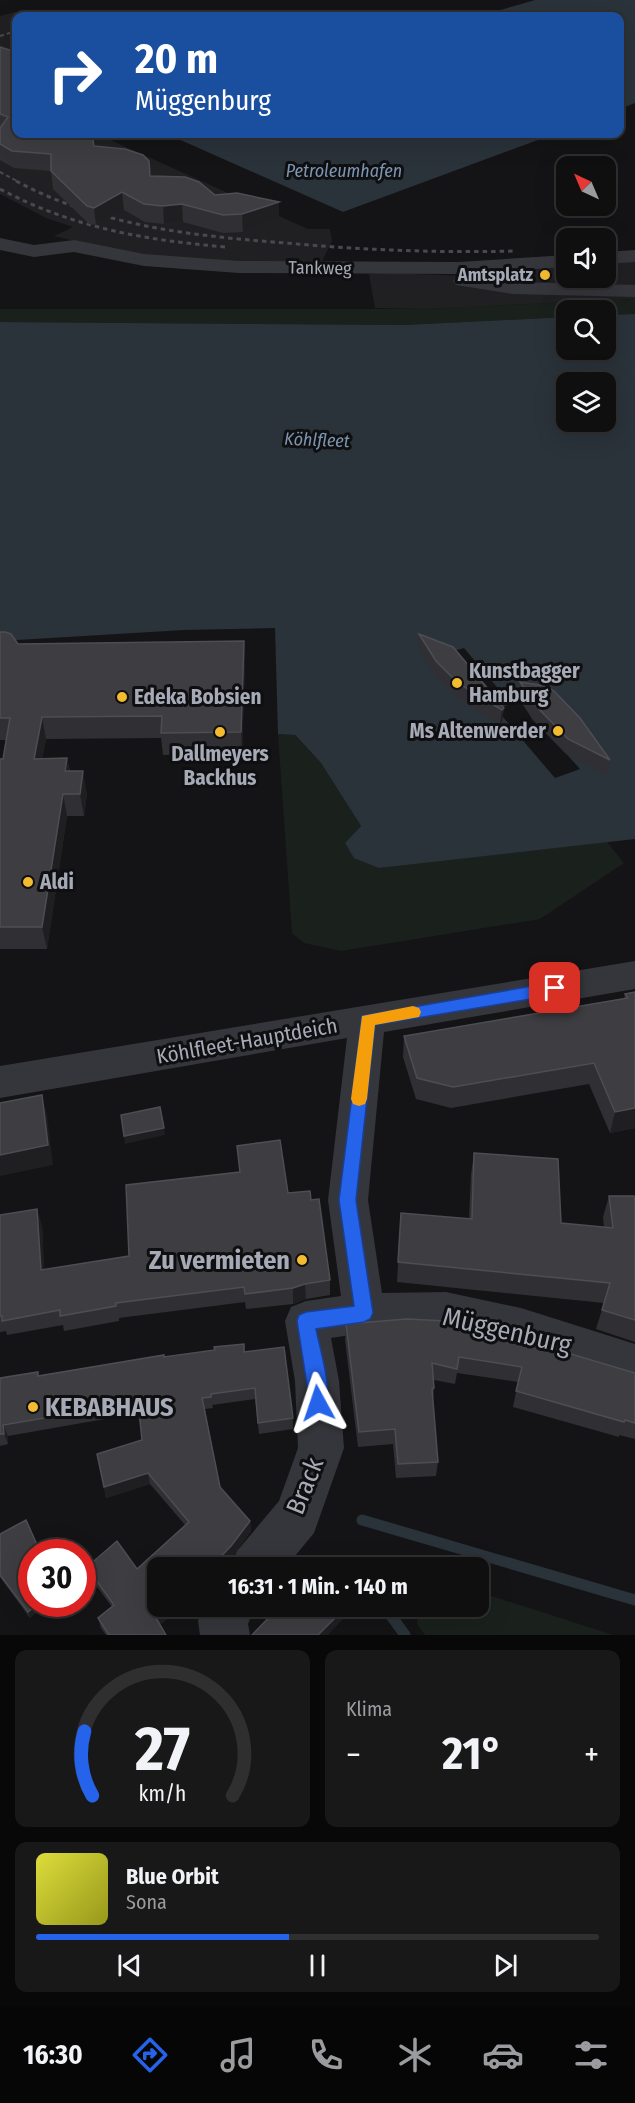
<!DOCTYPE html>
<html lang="de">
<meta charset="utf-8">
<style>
body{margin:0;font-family:"Fira Sans Condensed",sans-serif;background:#181819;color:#f1f3f6;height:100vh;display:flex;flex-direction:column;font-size:22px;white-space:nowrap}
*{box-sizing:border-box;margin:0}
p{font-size:20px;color:#9b9c9f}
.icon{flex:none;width:33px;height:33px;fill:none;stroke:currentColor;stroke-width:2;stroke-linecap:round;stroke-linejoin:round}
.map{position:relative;height:1635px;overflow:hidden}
.details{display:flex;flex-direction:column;gap:15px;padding:15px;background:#080809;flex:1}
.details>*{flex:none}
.guide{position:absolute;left:12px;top:12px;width:612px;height:126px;border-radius:12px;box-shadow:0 6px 24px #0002,0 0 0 2px #2f2f30;background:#1a4fa0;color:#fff;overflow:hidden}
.needle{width:39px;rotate:316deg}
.controls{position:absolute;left:556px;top:156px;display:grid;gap:12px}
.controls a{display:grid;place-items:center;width:60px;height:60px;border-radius:12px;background:#0f0f10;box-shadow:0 6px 24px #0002,0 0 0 2px #2f2f30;font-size:30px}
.speed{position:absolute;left:18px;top:1539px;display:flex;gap:12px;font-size:30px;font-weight:700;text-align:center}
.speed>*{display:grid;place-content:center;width:78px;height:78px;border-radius:50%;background:#0f0f10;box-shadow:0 6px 24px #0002,0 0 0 2px #2f2f30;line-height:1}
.speed .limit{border:9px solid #d22;background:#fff;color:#111}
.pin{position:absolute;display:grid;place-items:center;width:51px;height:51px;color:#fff;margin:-26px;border-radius:12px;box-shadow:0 3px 9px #0006}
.me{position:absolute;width:66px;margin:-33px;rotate:355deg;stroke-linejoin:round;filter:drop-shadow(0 0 4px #0008)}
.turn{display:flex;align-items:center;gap:21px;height:126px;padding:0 24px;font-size:27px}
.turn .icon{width:78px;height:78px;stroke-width:2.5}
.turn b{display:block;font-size:42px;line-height:51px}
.big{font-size:45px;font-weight:700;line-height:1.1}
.details .widget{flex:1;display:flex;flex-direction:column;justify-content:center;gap:9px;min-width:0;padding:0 21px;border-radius:12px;background:#181819}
.details .dial{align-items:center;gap:0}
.dial svg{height:156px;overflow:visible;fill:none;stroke:#2f2f30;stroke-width:7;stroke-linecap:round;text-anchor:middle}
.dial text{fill:#f1f3f6;stroke:none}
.song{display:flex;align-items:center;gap:18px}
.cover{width:72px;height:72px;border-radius:9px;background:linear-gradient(135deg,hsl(60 70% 55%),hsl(60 70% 35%))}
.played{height:6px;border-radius:3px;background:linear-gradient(90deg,#2563eb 45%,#2f2f30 45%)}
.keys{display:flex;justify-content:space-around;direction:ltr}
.heat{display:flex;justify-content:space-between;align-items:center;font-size:33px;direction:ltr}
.details .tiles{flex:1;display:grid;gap:15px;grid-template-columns:1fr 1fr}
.widget:last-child{grid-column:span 2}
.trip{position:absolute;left:147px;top:1557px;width:342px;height:60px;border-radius:12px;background:#0f0f10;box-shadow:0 6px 24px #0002,0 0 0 2px #2f2f30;font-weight:700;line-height:60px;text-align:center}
.dock{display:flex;height:96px;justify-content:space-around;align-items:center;background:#060606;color:#9b9c9f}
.dock .icon{width:42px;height:42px}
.dock .selected{color:#2563eb}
.dock b{font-size:27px;color:#f1f3f6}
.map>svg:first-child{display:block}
.built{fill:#202023}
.green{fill:#1a211c}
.water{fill:#2a323a;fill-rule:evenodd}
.pier{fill:#141416}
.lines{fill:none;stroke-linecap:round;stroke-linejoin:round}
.stream{stroke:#2a323a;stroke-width:11}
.minor{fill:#35363b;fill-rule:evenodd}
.rail-far1{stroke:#484a50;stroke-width:2;stroke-dasharray:4 3;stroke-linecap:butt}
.rail{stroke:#484a50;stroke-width:3;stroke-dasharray:4.5 4;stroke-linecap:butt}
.wall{fill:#303034}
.shaded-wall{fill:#1f1f22}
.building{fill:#3d3d42;stroke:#4d4e54;stroke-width:1.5}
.route{fill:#2563eb;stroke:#184099;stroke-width:1.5}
.slow{fill:#f59e0b}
.poi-dot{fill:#f2bb30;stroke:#0f0f11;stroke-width:2}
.labels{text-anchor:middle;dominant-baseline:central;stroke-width:6;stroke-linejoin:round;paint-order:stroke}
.far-water-label{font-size:18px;font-style:italic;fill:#7c96b2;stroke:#0f0f11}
.far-street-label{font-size:18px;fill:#a6aab6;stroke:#0f0f11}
.far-poi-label{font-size:18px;font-weight:bold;fill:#a6aab6;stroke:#0f0f11;text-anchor:end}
.poi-label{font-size:21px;font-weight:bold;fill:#a6aab6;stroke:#0f0f11;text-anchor:start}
.street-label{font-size:21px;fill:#a6aab6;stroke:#0f0f11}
.near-poi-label{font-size:26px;font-weight:bold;fill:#a6aab6;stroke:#0f0f11;text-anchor:end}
.near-street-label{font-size:26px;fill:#a6aab6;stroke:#0f0f11}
</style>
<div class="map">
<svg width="635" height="1635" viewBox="0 0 635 1635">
<rect width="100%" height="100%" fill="#141416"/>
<g class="built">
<polygon points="15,12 26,16 16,16 16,134 97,134 308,229 330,229 332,241 321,263 221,261 153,256 99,247 54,236 73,227 46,218 0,194 0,16"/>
<polygon points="635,260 635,299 426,309 375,308 369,274 391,273 490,277 518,268 567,265 567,278 606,278 606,262"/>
</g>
<g class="green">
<polygon points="635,299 635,314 606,315 606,310 567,310 567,317 405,325 0,322 0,309 426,309"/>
<polygon points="278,734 294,735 321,763 361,826 345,844 379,868 607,842 624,863 540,919 341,951 304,943 292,933"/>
<polygon points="479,1592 613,1635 425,1635 417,1624 418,1607 478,1606"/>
</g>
<g class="water">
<polygon points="535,0 635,0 635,103 620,109 620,16 480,16"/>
<polygon points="167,134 554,134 343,212"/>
<path d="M635,314V839L379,868L354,858L345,843L361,826L321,763L295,735L278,734L275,628L184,630L0,641V322L405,325L567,317V350H606V315ZM567,382H606V422H567Z"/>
</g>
<g class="pier">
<polygon points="464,648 507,699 490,704 448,653"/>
<polygon points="519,701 580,769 555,778 496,709"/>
</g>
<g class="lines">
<g class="stream">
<polyline points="362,1520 635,1600"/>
<polyline points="384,1606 405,1635"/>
</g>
<g class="minor">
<polygon points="0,238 34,245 74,240 144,254 239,261 459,262 567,255 567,267 459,274 239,273 144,266 74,252 34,257 0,250"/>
<polygon points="635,250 635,262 606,264 606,252"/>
<polygon points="463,275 513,282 635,285 635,297 513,294 456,285 453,281 456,277"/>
<polygon points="635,961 635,989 384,1032 368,1200 382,1293 446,1292 521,1308 635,1344 635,1386 521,1350 446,1332 364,1333 331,1338 339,1381 344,1448 314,1533 285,1568 230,1568 237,1551 279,1501 298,1448 295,1381 285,1321 291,1307 306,1301 341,1296 328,1200 347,1038 0,1098 0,1066"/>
<polygon points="204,1606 255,1606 248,1624 250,1635 200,1635 198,1621"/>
</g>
<g class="rail-far1">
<polyline points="0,36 16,31"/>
<polyline points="0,172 19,182"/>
</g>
<g class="rail">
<path d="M16,181C100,226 193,236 286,243C362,250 439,253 515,251"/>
<path d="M0,189C74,228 144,240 226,247"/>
</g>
</g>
<g class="wall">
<polygon points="0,47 16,134 94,146 150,176 215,195 279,220 243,232 223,233 183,222 164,224 145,222 124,210 96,225 89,224 53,189 51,171 14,168 0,160"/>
<polygon points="0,632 18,644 244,641 245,662 242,754 163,755 161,738 46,739 42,759 67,758 70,771 87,793 84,816 67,816 47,949 0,949 0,759 3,759 6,740 0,740"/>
<polygon points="419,634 504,708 502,722 500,725 457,698 435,675 418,648"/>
<polygon points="520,682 610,760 607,775 566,754 532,719 518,696"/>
<polygon points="635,992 635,1128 610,1133 589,1084 451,1108 416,1099 403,1057 404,1036 624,999 625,994"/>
<polygon points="237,1146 288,1193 311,1200 330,1280 330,1295 306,1299 293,1304 246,1309 245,1302 119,1318 119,1321 64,1331 63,1325 7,1335 6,1331 0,1332 0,1215 42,1225 44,1270 129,1256 240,1172"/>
<polygon points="474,1153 561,1223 604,1227 603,1217 609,1196 635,1204 635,1342 596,1329 604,1303 397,1282 401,1213 469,1219 471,1174"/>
<polygon points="346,1324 510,1336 635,1373 635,1439 619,1435 619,1437 513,1407 518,1382 457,1373 455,1384 434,1380 434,1388 433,1401 438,1462 436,1476 396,1478 393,1444 358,1447 345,1340"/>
<polygon points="244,1352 293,1418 293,1429 259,1434 255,1399 212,1405 213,1408 205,1409 220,1487 250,1521 251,1531 233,1556 221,1568 158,1568 181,1606 160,1625 166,1635 106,1635 101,1628 98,1618 112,1607 90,1577 87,1567 137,1569 186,1526 150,1484 106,1498 104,1487 142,1440 139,1413 8,1436 8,1444 0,1446 0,1378 40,1376 164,1357"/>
<polygon points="0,1534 32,1552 32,1604 46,1604 30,1618 0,1577"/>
</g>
<g class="shaded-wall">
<polygon points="122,192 124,210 96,225 94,208"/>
<polygon points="279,202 279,220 243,232 242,214"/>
<polygon points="182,204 183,222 164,224 163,206"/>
<polygon points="244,641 245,662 242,754 241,732"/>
<polygon points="504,708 502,722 500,725 502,710"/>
<polygon points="42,717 46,739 38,781 34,759"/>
<polygon points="67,758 71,780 65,771"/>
<polygon points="83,771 87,793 84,816 80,794"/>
<polygon points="63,794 67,816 47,949 42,927"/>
<polygon points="42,1095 47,1115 53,1165 0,1176 0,1155"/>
<polygon points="635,1108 635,1128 610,1133 615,1112"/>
<polygon points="164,1128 165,1135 125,1144 124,1136"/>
<polygon points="37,1209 42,1225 45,1286 41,1270"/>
<polygon points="305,1284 306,1299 293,1304 293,1288"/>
<polygon points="3,1425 8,1436 8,1444 4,1434"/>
<polygon points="148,1473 150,1484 106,1498 104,1487"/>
<polygon points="250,1521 251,1531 233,1556 221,1568 210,1568"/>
<polygon points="38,1547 40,1552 32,1552 32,1555 30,1552"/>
<polygon points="38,1604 46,1604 30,1618 28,1612"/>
<polygon points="168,1606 181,1606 158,1627 156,1618"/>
<polygon points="346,1607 345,1617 328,1635 318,1635"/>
</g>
<g class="building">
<polygon points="0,47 16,52 16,134 92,134 94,146 125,149 143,155 149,161 150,176 185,177 199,182 215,195 237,193 279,202 242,214 223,215 182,204 163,206 144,204 122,192 94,208 87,206 51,171 51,154 12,151 0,144 0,128 8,117 0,114"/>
<polygon points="0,632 5,632 11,634 18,644 244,641 241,732 161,733 162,716 42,717 34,759 67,758 65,771 83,771 80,794 63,794 42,927 0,927 0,759 3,759 10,718 0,718"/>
<polygon points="419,634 453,647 504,708 502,710 458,683 436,661"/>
<polygon points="520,682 546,686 554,691 580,718 610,760 568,739 534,704"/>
<polygon points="635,992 635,1108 615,1112 594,1063 453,1087 417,1078 404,1036 628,998 625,994"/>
<polygon points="42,1095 48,1145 0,1155 0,1103"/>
<polygon points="160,1107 164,1128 124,1136 121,1115"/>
<polygon points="280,1140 288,1193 310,1191 311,1200 319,1199 330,1280 305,1284 293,1288 245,1294 244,1287 116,1303 116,1306 60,1316 60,1310 2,1321 2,1316 0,1316 0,1215 37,1209 41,1270 129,1256 126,1185 240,1172 237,1146"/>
<polygon points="474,1153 558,1159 561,1223 613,1228 609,1196 634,1196 635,1204 635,1320 602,1310 610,1283 398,1262 401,1213 472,1219"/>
<polygon points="407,1319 465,1322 510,1333 510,1336 635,1373 635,1423 625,1420 624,1422 516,1391 522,1367 459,1357 457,1369 432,1363 434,1388 432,1389 438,1462 398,1464 395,1429 359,1432 346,1324"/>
<polygon points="244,1344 244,1352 284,1347 293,1418 258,1423 255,1388 211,1394 211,1397 202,1398 220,1487 250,1521 231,1546 210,1568 158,1568 158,1606 168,1606 156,1618 166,1635 109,1635 98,1618 114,1605 87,1567 117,1541 137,1569 189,1522 148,1473 104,1487 97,1454 142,1440 138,1402 3,1425 4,1434 0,1434 0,1378 38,1372 38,1376 164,1355 164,1357 215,1350 214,1347"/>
<polygon points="26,1520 38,1547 30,1552 32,1554 32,1604 38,1604 28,1612 0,1575 0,1534"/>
<polygon points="280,1606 345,1606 346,1607 318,1635 252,1635"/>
</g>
<path class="route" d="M555,982L560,984L562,988L560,993L555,995L375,1025L356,1200L373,1313L370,1319L364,1322L316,1329C320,1350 333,1390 325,1410L318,1413L311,1410L297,1321L299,1315L306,1312L354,1306L339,1200L362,1016Z"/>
<polygon class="slow" points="413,1006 419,1008 421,1012 419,1017 375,1025 367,1099 365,1104 359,1106 353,1104 351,1099 362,1016"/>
<g class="poi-dot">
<circle cx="545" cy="275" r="6"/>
<circle cx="457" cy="683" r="6"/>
<circle cx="122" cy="697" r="6"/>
<circle cx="558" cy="731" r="6"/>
<circle cx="220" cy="732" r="6"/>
<circle cx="28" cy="882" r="6"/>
<circle cx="302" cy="1260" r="6"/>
<circle cx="33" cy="1407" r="6"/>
</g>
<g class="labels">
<g class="far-water-label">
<text x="344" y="171">Petroleumhafen</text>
<text transform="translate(317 440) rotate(2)">Köhlfleet</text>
</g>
<g class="far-street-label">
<text transform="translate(320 268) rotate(1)">Tankweg</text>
</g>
<g class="far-poi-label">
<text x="533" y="275">Amtsplatz</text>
</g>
<g class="poi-label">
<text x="469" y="671">Kunstbagger<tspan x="469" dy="24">Hamburg</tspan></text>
<text x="134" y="697">Edeka Bobsien</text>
<text x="546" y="731" text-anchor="end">Ms Altenwerder</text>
<text x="220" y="754" text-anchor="middle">Dallmeyers<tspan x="220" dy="24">Backhus</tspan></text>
<text x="40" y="882">Aldi</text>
</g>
<g class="street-label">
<text transform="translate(247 1041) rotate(-10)">Köhlfleet-Hauptdeich</text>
</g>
<g class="near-poi-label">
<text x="290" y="1260">Zu vermieten</text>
<text x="45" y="1407" text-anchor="start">KEBABHAUS</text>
</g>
<g class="near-street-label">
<text transform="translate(507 1331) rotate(13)">Müggenburg</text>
<text transform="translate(305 1486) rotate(-68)">Brack</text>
</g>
</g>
</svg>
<div class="controls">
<a><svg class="needle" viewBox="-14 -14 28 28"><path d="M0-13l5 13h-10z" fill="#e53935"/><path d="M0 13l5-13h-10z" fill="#9b9c9f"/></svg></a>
<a><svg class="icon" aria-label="sound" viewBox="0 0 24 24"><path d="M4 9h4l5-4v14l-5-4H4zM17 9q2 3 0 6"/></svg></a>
<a><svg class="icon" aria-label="search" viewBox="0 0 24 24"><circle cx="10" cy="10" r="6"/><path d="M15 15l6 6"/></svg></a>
<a><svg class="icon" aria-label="layers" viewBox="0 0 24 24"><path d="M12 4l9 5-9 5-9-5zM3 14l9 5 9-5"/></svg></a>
</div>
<div class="speed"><div class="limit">30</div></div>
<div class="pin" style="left:555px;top:988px;background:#d93025"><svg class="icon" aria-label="arrive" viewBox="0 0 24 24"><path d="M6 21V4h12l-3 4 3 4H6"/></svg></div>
<svg class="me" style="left:318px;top:1403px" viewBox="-20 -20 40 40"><path d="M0-17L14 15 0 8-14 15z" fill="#2563eb" stroke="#fff" stroke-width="4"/></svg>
<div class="trip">16:31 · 1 Min. · 140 m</div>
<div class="guide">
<div class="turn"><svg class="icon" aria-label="right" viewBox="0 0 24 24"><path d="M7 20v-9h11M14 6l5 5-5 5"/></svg><div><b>20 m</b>Müggenburg</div></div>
</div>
</div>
<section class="details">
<div class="tiles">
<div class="widget dial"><svg viewBox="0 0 100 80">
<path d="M14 69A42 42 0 1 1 86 69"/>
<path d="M14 69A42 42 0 0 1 10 36" stroke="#2563eb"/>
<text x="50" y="56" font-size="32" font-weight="700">27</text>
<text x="50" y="72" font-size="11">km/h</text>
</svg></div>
<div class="widget"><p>Klima</p>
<div class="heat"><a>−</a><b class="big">21°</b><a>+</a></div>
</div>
<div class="widget">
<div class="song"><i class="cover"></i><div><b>Blue Orbit</b><p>Sona</p></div></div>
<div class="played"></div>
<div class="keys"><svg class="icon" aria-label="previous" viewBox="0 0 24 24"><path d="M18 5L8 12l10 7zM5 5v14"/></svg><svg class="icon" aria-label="pause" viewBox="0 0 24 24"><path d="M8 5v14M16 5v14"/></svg><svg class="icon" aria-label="next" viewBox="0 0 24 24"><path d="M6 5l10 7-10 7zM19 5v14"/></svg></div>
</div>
</div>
</section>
<nav class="dock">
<b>16:30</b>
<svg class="icon selected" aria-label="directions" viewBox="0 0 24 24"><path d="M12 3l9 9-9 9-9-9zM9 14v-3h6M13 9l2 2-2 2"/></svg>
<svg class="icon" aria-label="music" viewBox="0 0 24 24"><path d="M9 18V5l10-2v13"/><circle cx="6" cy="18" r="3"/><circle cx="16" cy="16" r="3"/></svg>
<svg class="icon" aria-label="phone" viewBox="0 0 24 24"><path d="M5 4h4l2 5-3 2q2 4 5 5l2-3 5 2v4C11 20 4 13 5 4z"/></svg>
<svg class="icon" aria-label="climate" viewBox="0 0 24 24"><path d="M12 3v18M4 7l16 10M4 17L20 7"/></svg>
<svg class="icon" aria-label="car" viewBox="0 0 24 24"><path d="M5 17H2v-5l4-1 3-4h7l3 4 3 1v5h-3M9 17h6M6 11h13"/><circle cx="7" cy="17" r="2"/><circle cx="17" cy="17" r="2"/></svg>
<svg class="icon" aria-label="filters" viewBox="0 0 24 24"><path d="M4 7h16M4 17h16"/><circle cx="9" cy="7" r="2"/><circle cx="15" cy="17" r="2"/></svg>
</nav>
